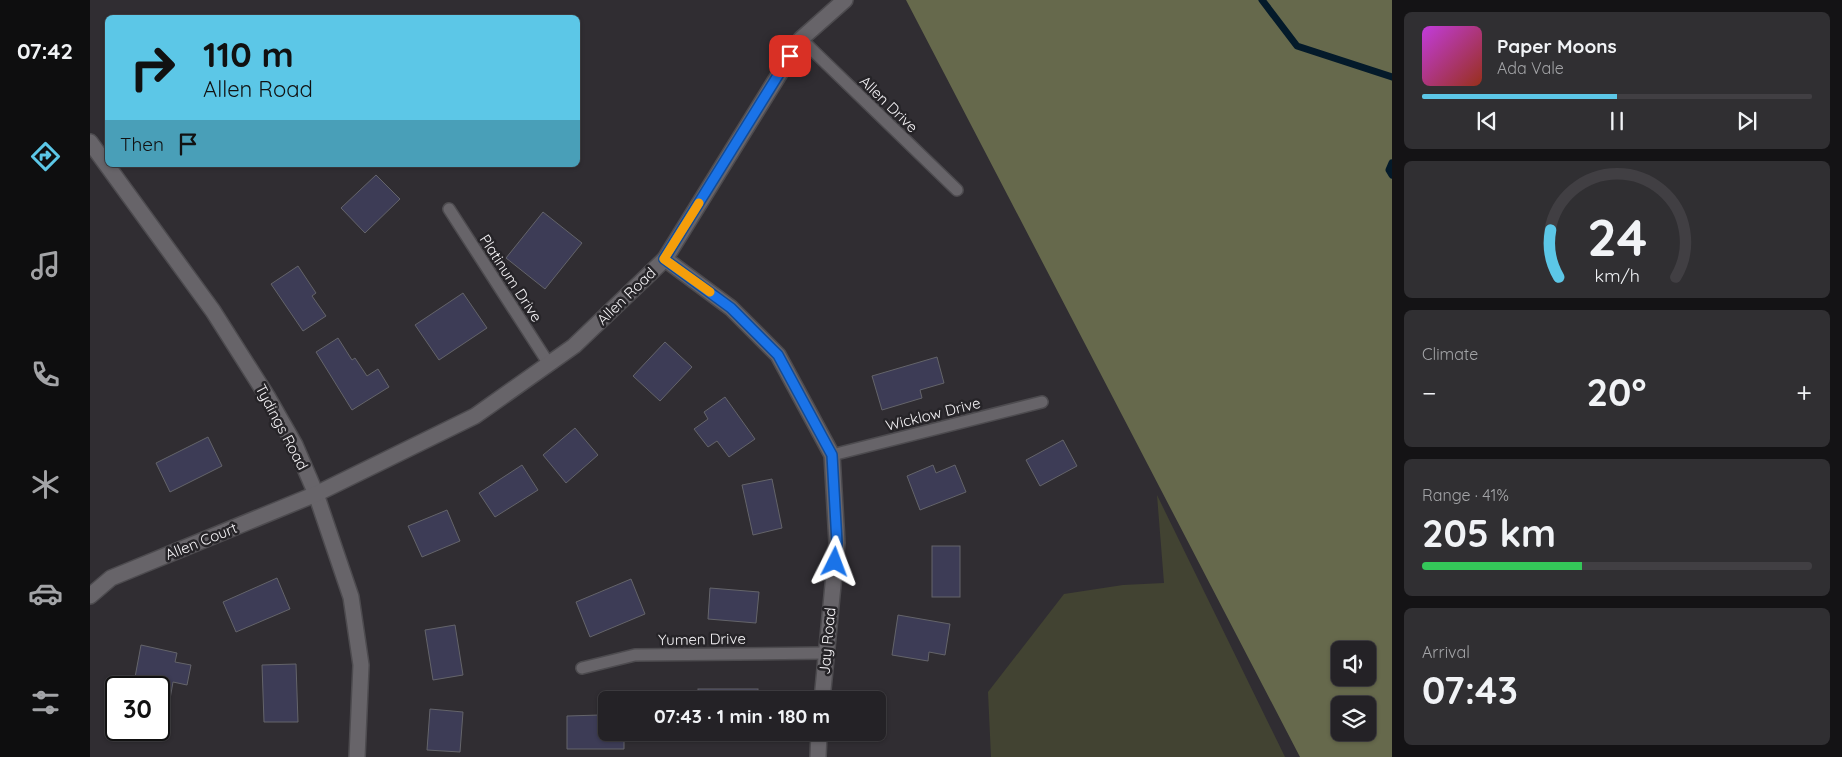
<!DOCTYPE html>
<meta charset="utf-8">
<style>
body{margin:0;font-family:Quicksand,sans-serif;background:#302f32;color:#f1f3f6;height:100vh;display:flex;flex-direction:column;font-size:19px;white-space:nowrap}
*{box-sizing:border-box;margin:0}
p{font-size:16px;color:#a3a4a7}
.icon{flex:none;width:28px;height:28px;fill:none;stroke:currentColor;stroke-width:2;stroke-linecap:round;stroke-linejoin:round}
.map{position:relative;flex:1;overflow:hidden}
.details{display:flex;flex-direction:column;gap:12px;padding:12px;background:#141315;width:450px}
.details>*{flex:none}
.guide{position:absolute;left:15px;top:15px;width:475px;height:152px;border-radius:8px;box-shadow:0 1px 4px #0004,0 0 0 1px #413f43;background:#5cc7e7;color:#111;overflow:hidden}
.fabs{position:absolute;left:1241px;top:641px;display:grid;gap:10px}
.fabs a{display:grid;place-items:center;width:45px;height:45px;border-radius:8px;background:#242226;box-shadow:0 1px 4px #0004,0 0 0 1px #413f43;font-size:25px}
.speed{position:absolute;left:15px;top:676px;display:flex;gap:10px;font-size:25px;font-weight:700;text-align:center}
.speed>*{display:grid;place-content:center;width:65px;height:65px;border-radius:50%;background:#242226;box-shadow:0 1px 4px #0004,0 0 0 1px #413f43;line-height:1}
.speed .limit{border:2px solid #111;border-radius:8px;background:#fff;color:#111}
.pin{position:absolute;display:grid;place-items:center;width:42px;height:42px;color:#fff;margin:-21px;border-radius:10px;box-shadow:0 2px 8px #0006}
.me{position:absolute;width:55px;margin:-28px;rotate:3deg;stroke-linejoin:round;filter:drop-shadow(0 0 4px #0008)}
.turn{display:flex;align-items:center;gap:18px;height:105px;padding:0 15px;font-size:22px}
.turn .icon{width:65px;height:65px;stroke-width:2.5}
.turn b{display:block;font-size:35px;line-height:42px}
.then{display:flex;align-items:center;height:48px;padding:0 15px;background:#0003;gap:10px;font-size:19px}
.big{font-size:38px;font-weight:700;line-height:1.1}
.details .widget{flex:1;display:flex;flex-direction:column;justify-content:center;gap:8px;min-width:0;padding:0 18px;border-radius:8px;background:#302f32}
.details .dial{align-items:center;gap:0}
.dial svg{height:130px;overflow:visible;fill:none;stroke:#413f43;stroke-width:7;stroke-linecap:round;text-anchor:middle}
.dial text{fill:#f1f3f6;stroke:none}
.song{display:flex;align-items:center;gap:15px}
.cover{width:60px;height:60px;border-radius:8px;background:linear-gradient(135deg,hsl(290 70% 55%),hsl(10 70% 35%))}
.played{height:5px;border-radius:2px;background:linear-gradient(90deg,#5cc7e7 50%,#413f43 50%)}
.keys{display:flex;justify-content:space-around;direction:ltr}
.heat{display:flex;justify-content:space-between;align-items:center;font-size:28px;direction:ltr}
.charge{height:8px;border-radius:4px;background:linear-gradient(90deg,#34c759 41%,#413f43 0)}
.trip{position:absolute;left:508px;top:691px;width:288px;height:50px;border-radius:8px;background:#242226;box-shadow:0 1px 4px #0004,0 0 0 1px #413f43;font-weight:700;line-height:50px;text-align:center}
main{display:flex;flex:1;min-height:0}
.tabs{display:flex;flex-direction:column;width:90px;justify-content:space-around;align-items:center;background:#0e0e0f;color:#a3a4a7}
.tabs .icon{width:35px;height:35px}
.tabs .current{color:#5cc7e7}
.tabs b{font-size:22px;color:#f1f3f6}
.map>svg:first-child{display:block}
.green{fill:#424332}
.forest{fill:#66694c;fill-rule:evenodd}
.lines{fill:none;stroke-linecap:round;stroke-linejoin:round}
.stream{stroke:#041a2a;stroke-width:7}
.building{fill:#3d3c56;stroke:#64646a}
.lane-casing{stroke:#4d4b4f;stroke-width:14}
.street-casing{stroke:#4d4b4f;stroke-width:18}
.lane{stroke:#676469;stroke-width:11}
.street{stroke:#676469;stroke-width:15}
.route-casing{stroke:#114b97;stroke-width:12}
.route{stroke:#1a73e8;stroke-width:9}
.slow{stroke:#f59e0b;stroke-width:9}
.labels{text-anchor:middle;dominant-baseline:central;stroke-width:5;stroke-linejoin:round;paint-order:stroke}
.street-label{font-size:15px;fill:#f4f2f5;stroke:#262428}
</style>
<main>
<nav class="tabs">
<b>07:42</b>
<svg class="icon current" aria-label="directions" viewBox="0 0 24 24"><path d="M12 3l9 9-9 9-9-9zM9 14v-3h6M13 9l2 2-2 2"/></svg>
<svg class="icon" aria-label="music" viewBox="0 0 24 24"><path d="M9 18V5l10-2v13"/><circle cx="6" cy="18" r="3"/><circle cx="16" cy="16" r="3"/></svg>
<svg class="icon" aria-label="phone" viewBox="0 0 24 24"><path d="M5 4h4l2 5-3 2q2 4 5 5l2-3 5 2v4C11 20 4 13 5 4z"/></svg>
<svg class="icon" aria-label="climate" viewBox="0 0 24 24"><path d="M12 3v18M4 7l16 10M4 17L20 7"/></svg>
<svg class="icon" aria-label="car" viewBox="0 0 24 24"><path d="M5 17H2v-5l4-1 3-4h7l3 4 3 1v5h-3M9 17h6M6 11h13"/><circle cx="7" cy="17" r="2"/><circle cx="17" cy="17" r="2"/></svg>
<svg class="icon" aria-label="filters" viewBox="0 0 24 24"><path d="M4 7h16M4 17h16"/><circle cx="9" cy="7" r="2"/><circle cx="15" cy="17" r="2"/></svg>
</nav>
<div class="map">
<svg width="1302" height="757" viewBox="0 0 1302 757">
<rect width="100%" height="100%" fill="#302d32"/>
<polygon class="green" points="1067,495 1195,757 901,757 898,692 974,594 1033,585 1074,583"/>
<path class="forest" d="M816,0H1302V757H1210ZM1250,650H1278V678H1250ZM1250,705H1278V732H1250Z"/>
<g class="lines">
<g class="stream">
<polyline points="1172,0 1207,46 1302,77"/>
<polyline points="1302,163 1299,170 1302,175"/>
</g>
</g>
<g class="building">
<polygon points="286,175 310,199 275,233 251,208"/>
<polygon points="453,212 492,243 455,289 416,258"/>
<polygon points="208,266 226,293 222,296 236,316 213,331 181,284"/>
<polygon points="373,293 397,328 349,360 325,325"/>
<polygon points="248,338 262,360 265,358 277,376 288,369 299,387 262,410 226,352"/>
<polygon points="575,342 602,367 570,401 543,376"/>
<polygon points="847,357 854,383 830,390 832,398 792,410 782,376"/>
<polygon points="635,397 665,439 639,457 627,441 618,447 604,429 618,419 614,412"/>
<polygon points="485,428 508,455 476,483 453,455"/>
<polygon points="118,437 132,466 80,492 66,463"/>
<polygon points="973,440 987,466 950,486 936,460"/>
<polygon points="432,465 448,490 405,517 389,493"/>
<polygon points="843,465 846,473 865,465 876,492 830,510 817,476"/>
<polygon points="682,479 692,528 663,535 652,485"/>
<polygon points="357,510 370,541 332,557 318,526"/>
<rect x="842" y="546" width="28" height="51"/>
<polygon points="187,578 200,609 146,632 133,602"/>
<polygon points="541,579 555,614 500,637 486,602"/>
<polygon points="620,588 669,592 666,623 618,619"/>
<polygon points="808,615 860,624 855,655 839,652 838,661 802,655"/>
<polygon points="365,625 373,675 343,680 335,630"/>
<polygon points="51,645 87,653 85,662 101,665 97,685 83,682 80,699 69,697 69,688 43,688"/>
<polygon points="206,664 208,722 174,722 172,665"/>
<rect x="608" y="689" width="60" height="11"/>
<polygon points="510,708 516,708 516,732 534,732 534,749 477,749 477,716 510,715"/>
<polygon points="340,709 373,712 370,752 337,750"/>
</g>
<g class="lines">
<defs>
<g id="lane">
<polyline points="711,39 867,190"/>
<polyline points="359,209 459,364"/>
<polyline points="742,455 952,402"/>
<polyline points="492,668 545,655 735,653"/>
</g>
<g id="street">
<polyline points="0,142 123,311 177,396 205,445 226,494 261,597 271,665 267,757"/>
<polyline points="575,259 641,308 688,355 742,455 747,543 732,700"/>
<polyline points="0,596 21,578 226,494 385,416 484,346 575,259 711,39 755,0"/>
<polyline points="728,757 729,732"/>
</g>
</defs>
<use href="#lane" class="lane-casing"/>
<use href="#street" class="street-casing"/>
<use href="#lane" class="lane"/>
<use href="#street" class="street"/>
</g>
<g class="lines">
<defs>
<polyline id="route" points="700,56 574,259 641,308 688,355 742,455 747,543 745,562"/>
</defs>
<use href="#route" class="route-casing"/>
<use href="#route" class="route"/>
<polyline class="slow" points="609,203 574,259 620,292"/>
</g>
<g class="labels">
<g class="street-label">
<text transform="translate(799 104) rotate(44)">Allen Drive</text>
<text transform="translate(421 278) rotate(57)">Platinum Drive</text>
<text transform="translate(536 296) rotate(-44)">Allen Road</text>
<text transform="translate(843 414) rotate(-14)">Wicklow Drive</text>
<text transform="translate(192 427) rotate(62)">Tydings Road</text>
<text transform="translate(111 541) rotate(-22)">Allen Court</text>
<text transform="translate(612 639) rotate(-1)">Yumen Drive</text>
<text transform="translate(737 641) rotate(-85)">Jay Road</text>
</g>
</g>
</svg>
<div class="fabs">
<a><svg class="icon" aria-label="sound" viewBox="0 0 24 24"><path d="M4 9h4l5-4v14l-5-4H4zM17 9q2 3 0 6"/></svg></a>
<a><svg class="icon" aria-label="layers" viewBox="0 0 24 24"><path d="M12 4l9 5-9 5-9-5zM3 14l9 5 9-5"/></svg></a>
</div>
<div class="speed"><div class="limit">30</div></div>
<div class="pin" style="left:700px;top:56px;background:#d93025"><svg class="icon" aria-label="arrive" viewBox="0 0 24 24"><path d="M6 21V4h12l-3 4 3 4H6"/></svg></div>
<svg class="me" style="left:745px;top:562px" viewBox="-20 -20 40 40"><path d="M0-17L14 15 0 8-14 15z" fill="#1a73e8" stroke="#fff" stroke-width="4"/></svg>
<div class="trip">07:43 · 1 min · 180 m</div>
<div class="guide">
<div class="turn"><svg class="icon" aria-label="right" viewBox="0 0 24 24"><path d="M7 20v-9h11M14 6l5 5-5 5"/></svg><div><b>110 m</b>Allen Road</div></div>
<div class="then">Then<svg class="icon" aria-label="arrive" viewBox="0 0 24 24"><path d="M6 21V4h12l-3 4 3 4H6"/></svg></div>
</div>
</div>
<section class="details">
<div class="widget">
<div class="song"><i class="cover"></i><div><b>Paper Moons</b><p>Ada Vale</p></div></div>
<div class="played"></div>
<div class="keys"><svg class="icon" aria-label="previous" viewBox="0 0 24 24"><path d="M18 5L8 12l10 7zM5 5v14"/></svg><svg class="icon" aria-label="pause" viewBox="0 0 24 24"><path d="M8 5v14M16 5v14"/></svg><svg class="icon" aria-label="next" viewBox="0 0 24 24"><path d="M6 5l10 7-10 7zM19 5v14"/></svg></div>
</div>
<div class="widget dial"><svg viewBox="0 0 100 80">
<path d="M14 69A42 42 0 1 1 86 69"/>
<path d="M14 69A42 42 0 0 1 9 40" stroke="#5cc7e7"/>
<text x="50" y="56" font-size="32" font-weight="700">24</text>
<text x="50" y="72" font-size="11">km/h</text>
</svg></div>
<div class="widget"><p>Climate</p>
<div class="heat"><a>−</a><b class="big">20°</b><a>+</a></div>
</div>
<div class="widget"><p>Range · 41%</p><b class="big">205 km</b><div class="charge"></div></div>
<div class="widget"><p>Arrival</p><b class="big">07:43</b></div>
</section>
</main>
